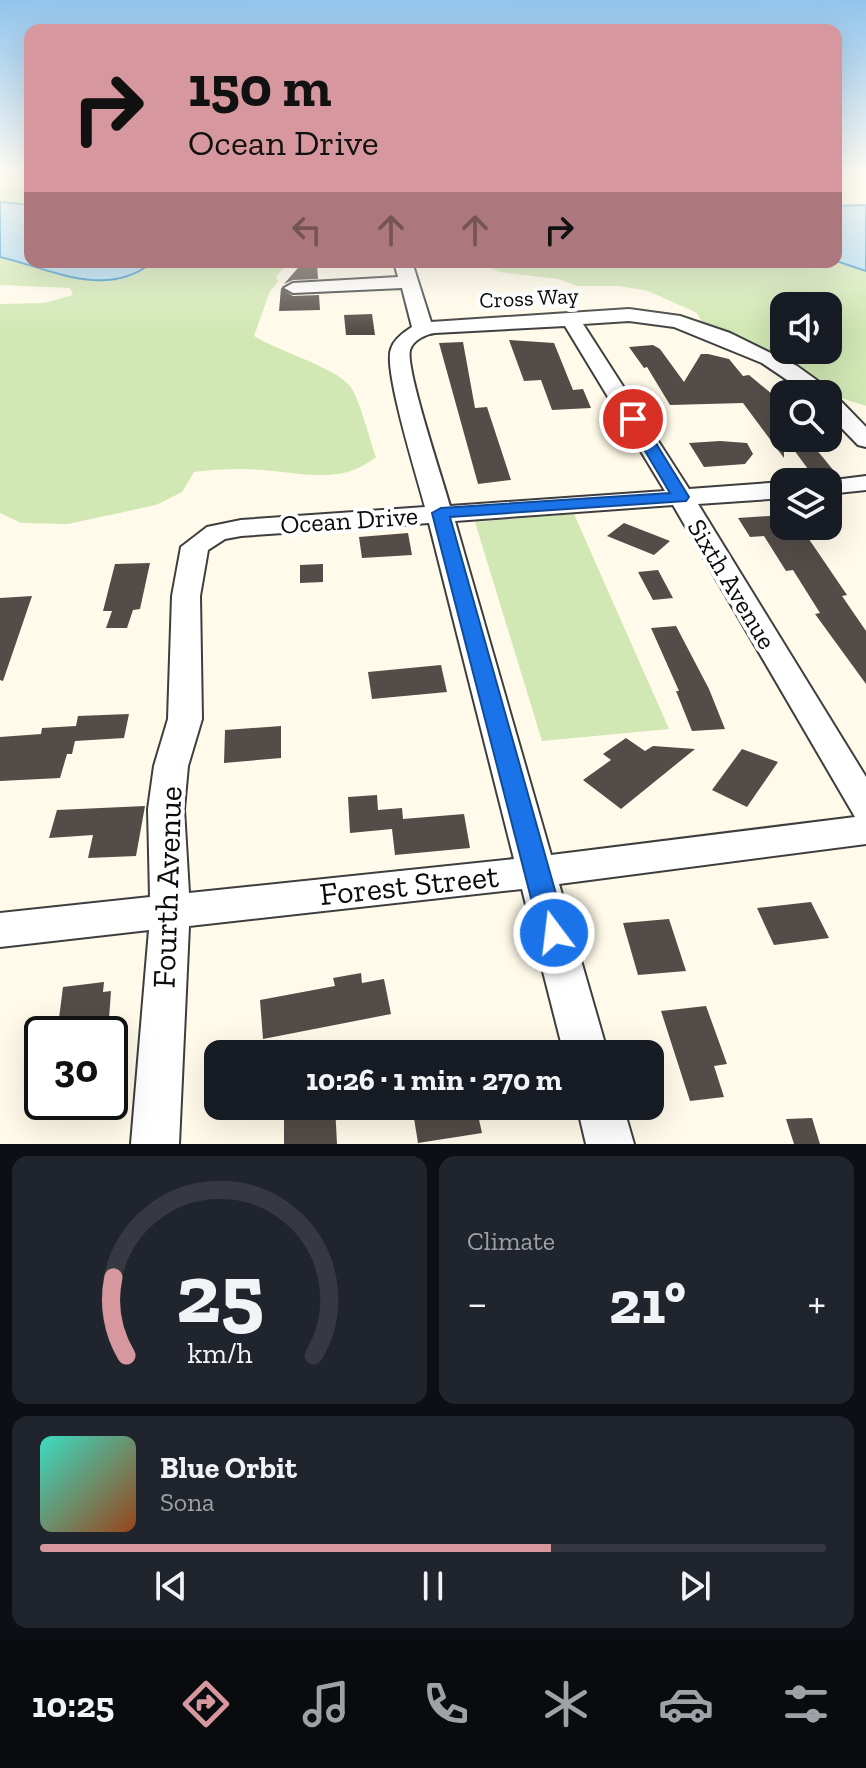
<!DOCTYPE html>
<meta charset="utf-8">
<style>
body{margin:0;font-family:"Zilla Slab",serif;background:#20242c;color:#f1f3f6;height:100vh;display:flex;flex-direction:column;font-size:30px;white-space:nowrap}
*{box-sizing:border-box;margin:0}
p{font-size:26px;color:#9ea1a6}
.icon{flex:none;width:44px;height:44px;fill:none;stroke:currentColor;stroke-width:2;stroke-linecap:round;stroke-linejoin:round}
.map{position:relative;height:1144px;overflow:hidden}
.panel{display:flex;flex-direction:column;gap:12px;padding:12px;background:#0d0f14;flex:1}
.panel>*{flex:none}
.banner{position:absolute;left:24px;top:24px;width:818px;height:244px;border-radius:16px;box-shadow:0 8px 32px #0002;background:#d7979e;color:#111;overflow:hidden}
.fabs{position:absolute;left:770px;top:292px;display:grid;gap:16px}
.fabs a{display:grid;place-items:center;width:72px;height:72px;border-radius:16px;background:#171b24;box-shadow:0 8px 32px #0002;font-size:40px}
.speed{position:absolute;left:24px;top:1016px;display:flex;gap:16px;font-size:40px;font-weight:700;text-align:center}
.speed>*{display:grid;place-content:center;width:104px;height:104px;border-radius:50%;background:#171b24;box-shadow:0 8px 32px #0002;line-height:1}
.speed .limit{border:4px solid #111;border-radius:12px;background:#fff;color:#111}
.pin{position:absolute;display:grid;place-items:center;width:68px;height:68px;color:#fff;margin:-34px;border:4px solid #fff;border-radius:50%;box-shadow:0 2px 8px #0007}
.me{position:absolute;width:88px;margin:-44px;rotate:345deg;stroke-linejoin:round;filter:drop-shadow(0 0 6px #0008)}
.turn{display:flex;align-items:center;gap:28px;height:168px;padding:0 32px;font-size:36px}
.turn .icon{width:104px;height:104px;stroke-width:2.5}
.turn b{display:block;font-size:56px;line-height:68px}
.lanes{display:flex;align-items:center;height:76px;padding:0 32px;background:#0003;justify-content:center;gap:40px;direction:ltr}
.lanes .off{opacity:.35}
.big{font-size:60px;font-weight:800;line-height:1.1}
.panel .tile{flex:1;display:flex;flex-direction:column;justify-content:center;gap:12px;min-width:0;padding:0 28px;border-radius:16px;background:#20242c}
.panel .dial{align-items:center;gap:0}
.dial svg{height:208px;overflow:visible;fill:none;stroke:#363941;stroke-width:7;stroke-linecap:round;text-anchor:middle}
.dial text{fill:#f1f3f6;stroke:none}
.song{display:flex;align-items:center;gap:24px}
.cover{width:96px;height:96px;border-radius:12px;background:linear-gradient(135deg,hsl(170 70% 55%),hsl(20 70% 35%))}
.played{height:8px;border-radius:4px;background:linear-gradient(90deg,#d7979e 65%,#363941 65%)}
.keys{display:flex;justify-content:space-around;direction:ltr}
.heat{display:flex;justify-content:space-between;align-items:center;font-size:44px;direction:ltr}
.panel .tiles{flex:1;display:grid;gap:12px;grid-template-columns:1fr 1fr}
.tile:last-child{grid-column:span 2}
.trip{position:absolute;left:204px;top:1040px;width:460px;height:80px;border-radius:16px;background:#171b24;box-shadow:0 8px 32px #0002;font-weight:800;line-height:80px;text-align:center}
.tab-bar{display:flex;height:128px;justify-content:space-around;align-items:center;background:#090b0e;color:#9ea1a6}
.tab-bar .icon{width:56px;height:56px}
.tab-bar .selected{color:#d7979e}
.tab-bar b{font-size:36px;color:#f1f3f6}
.map>svg:first-child{display:block}
.green{fill:#d1e7b4;fill-rule:evenodd}
.water{fill:#afddf5;stroke:#3795cb;stroke-width:2}
.building{fill:#534c48}
.lines{fill:none;stroke-linecap:round;stroke-linejoin:round}
.minor-casing{stroke:#3e3e3e;stroke-width:4}
.minor{fill:#fff;fill-rule:evenodd}
.route{fill:#1a73e8;stroke:#114b97;stroke-width:2}
.labels{text-anchor:middle;dominant-baseline:central;stroke-width:8;stroke-linejoin:round;paint-order:stroke}
.far-street-label{font-size:22px;fill:#0b0b0b;stroke:#fff}
.street-label{font-size:26px;fill:#0b0b0b;stroke:#fff}
.near-street-label{font-size:32px;fill:#0b0b0b;stroke:#fff}
</style>
<div class="map">
<svg width="866" height="1144" viewBox="0 0 866 1144">
<rect width="100%" height="100%" fill="#fffae9"/>
<g class="green">
<polygon points="0,172 30,172 30,205 0,202"/>
<path d="M0,257C42,267 116,302 151,262H290L276,276L278,282L270,291L254,336C278,351 334,367 350,386C359,397 370,441 376,457C342,485 303,473 263,470C239,468 217,469 194,472L182,492L156,505L68,524L21,523L0,513V304L44,303L73,295L70,288L0,285Z"/>
<path d="M836,261L866,271V406L804,386L730,348L705,328L697,313L648,291L619,286H577L558,279L499,272L479,262ZM784,306H828V350H784Z"/>
<polygon points="574,514 669,729 542,741 475,522"/>
</g>
<g class="water">
<path d="M0,202L30,205V262L151,263C106,300 48,268 0,257Z"/>
<polygon points="866,205 866,271 836,261 836,206"/>
</g>
<g class="building">
<polygon points="303,262 317,263 318,279 293,280 284,284"/>
<polygon points="281,288 293,296 319,295 320,310 279,311"/>
<polygon points="372,314 375,335 346,335 344,315"/>
<polygon points="509,340 554,343 573,390 583,389 591,408 552,410 541,380 524,381"/>
<polygon points="463,342 475,408 487,407 511,480 478,484 439,343"/>
<polygon points="653,345 660,349 684,382 701,354 708,354 729,359 743,376 749,375 772,394 784,406 784,458 743,403 670,405 647,367 644,368 629,347"/>
<polygon points="785,438 807,438 834,471 811,473"/>
<polygon points="720,441 747,443 753,454 745,464 704,467 689,443"/>
<polygon points="784,515 784,526 800,526 847,595 842,596 866,631 866,684 815,614 820,613 793,570 786,571 764,536 750,537 738,518"/>
<polygon points="624,523 670,541 654,555 607,536"/>
<polygon points="408,533 412,555 362,558 359,537"/>
<polygon points="150,563 140,609 133,610 127,628 106,628 112,611 103,611 115,564"/>
<polygon points="323,564 323,582 300,583 300,565"/>
<polygon points="658,570 673,598 653,600 638,572"/>
<polygon points="32,596 3,681 0,680 0,598"/>
<polygon points="676,626 709,689 725,729 692,731 676,691 679,691 651,628"/>
<polygon points="441,665 447,692 372,699 368,672"/>
<polygon points="129,714 124,738 75,741 72,754 67,754 60,778 0,781 0,737 41,734 42,728 76,726 78,716"/>
<polygon points="281,726 281,758 224,763 225,730"/>
<polygon points="626,738 645,751 653,746 695,749 621,809 583,780 611,760 603,754"/>
<polygon points="742,749 778,762 747,807 712,790"/>
<polygon points="377,795 378,810 402,808 403,819 464,814 470,848 395,855 392,829 350,833 348,797"/>
<polygon points="145,806 136,856 88,858 93,835 49,838 57,810"/>
<polygon points="811,902 829,938 774,945 757,908"/>
<polygon points="669,919 686,971 638,975 623,923"/>
<polygon points="361,973 362,983 384,979 391,1014 263,1039 260,1000 335,986 333,978"/>
<polygon points="104,982 103,992 111,991 108,1033 57,1034 63,987"/>
<polygon points="706,1006 727,1064 714,1066 724,1097 690,1101 661,1011"/>
<polygon points="284,1106 335,1106 337,1144 284,1144"/>
<polygon points="412,1106 476,1106 482,1133 418,1143"/>
<polygon points="812,1118 820,1144 794,1144 786,1119"/>
</g>
<g class="lines">
<defs>
<g id="minor">
<path d="M394,262H412L431,322L629,309L680,316L730,333L797,366L829,389L866,427V447L858,445L828,414V394H808L762,363L674,327L629,321L583,324L689,489L784,482V498L698,504L866,777V844L559,884L608,1054H564L522,889L189,926L179,1144H131L149,930L0,947V913L150,897L148,809L154,766L168,719L172,596L181,547L207,527L241,520L425,507C418,480 383,369 391,349C394,339 404,332 412,327L402,288L293,293L284,288L293,283L398,277ZM565,326L665,491L450,506C443,480 405,368 410,350C413,340 426,334 435,333ZM673,505L855,817L551,855L455,521ZM429,523L514,859L189,893L184,809L188,766L202,719L200,596L208,550L225,539L241,536Z"/>
<polygon points="866,476 866,490 828,494 828,482 818,482"/>
<polygon points="577,1106 623,1106 634,1144 586,1144"/>
</g>
</defs>
<use href="#minor" class="minor-casing"/>
<use href="#minor" class="minor"/>
</g>
<linearGradient id="sky" x2="0" y2="1"><stop stop-color="#91c4ed"/><stop offset="0.52" stop-color="#fffdf5"/><stop offset="1" stop-color="#fffdf5" stop-opacity="0"/></linearGradient>
<rect width="866" height="332" fill="url(#sky)"/>
<polygon class="route" points="633,414 641,419 689,497 686,501 450,517 567,933 563,940 554,944 544,940 540,933 432,513 441,508 670,493 626,419"/>
<g class="labels">
<g class="far-street-label">
<text transform="translate(529 298) rotate(-3)">Cross Way</text>
</g>
<g class="street-label">
<text transform="translate(349 520) rotate(-4)">Ocean Drive</text>
<text transform="translate(732 584) rotate(59)">Sixth Avenue</text>
</g>
<g class="near-street-label">
<text transform="translate(409 885) rotate(-6)">Forest Street</text>
<text transform="translate(167 887) rotate(-88)">Fourth Avenue</text>
</g>
</g>
</svg>
<div class="fabs">
<a><svg class="icon" aria-label="sound" viewBox="0 0 24 24"><path d="M4 9h4l5-4v14l-5-4H4zM17 9q2 3 0 6"/></svg></a>
<a><svg class="icon" aria-label="search" viewBox="0 0 24 24"><circle cx="10" cy="10" r="6"/><path d="M15 15l6 6"/></svg></a>
<a><svg class="icon" aria-label="layers" viewBox="0 0 24 24"><path d="M12 4l9 5-9 5-9-5zM3 14l9 5 9-5"/></svg></a>
</div>
<div class="speed"><div class="limit">30</div></div>
<div class="pin" style="left:633px;top:419px;background:#d93025"><svg class="icon" aria-label="arrive" viewBox="0 0 24 24"><path d="M6 21V4h12l-3 4 3 4H6"/></svg></div>
<svg class="me" style="left:554px;top:933px" viewBox="-20 -20 40 40"><circle r="17" fill="#1a73e8" stroke="#fff" stroke-width="3"/><path d="M0-11L8 9 0 5-8 9z" fill="#fff"/></svg>
<div class="trip">10:26 · 1 min · 270 m</div>
<div class="banner">
<div class="turn"><svg class="icon" aria-label="right" viewBox="0 0 24 24"><path d="M7 20v-9h11M14 6l5 5-5 5"/></svg><div><b>150 m</b>Ocean Drive</div></div>
<div class="lanes"><svg class="icon off" aria-label="left" viewBox="0 0 24 24"><path d="M17 20v-9H6M10 6l-5 5 5 5"/></svg><svg class="icon off" aria-label="ahead" viewBox="0 0 24 24"><path d="M12 20V5M6 11l6-6 6 6"/></svg><svg class="icon off" aria-label="ahead" viewBox="0 0 24 24"><path d="M12 20V5M6 11l6-6 6 6"/></svg><svg class="icon" aria-label="right" viewBox="0 0 24 24"><path d="M7 20v-9h11M14 6l5 5-5 5"/></svg></div>
</div>
</div>
<section class="panel">
<div class="tiles">
<div class="tile dial"><svg viewBox="0 0 100 80">
<path d="M14 69A42 42 0 1 1 86 69"/>
<path d="M14 69A42 42 0 0 1 9 39" stroke="#d7979e"/>
<text x="50" y="56" font-size="32" font-weight="700">25</text>
<text x="50" y="72" font-size="11">km/h</text>
</svg></div>
<div class="tile"><p>Climate</p>
<div class="heat"><a>−</a><b class="big">21°</b><a>+</a></div>
</div>
<div class="tile">
<div class="song"><i class="cover"></i><div><b>Blue Orbit</b><p>Sona</p></div></div>
<div class="played"></div>
<div class="keys"><svg class="icon" aria-label="previous" viewBox="0 0 24 24"><path d="M18 5L8 12l10 7zM5 5v14"/></svg><svg class="icon" aria-label="pause" viewBox="0 0 24 24"><path d="M8 5v14M16 5v14"/></svg><svg class="icon" aria-label="next" viewBox="0 0 24 24"><path d="M6 5l10 7-10 7zM19 5v14"/></svg></div>
</div>
</div>
</section>
<nav class="tab-bar">
<b>10:25</b>
<svg class="icon selected" aria-label="directions" viewBox="0 0 24 24"><path d="M12 3l9 9-9 9-9-9zM9 14v-3h6M13 9l2 2-2 2"/></svg>
<svg class="icon" aria-label="music" viewBox="0 0 24 24"><path d="M9 18V5l10-2v13"/><circle cx="6" cy="18" r="3"/><circle cx="16" cy="16" r="3"/></svg>
<svg class="icon" aria-label="phone" viewBox="0 0 24 24"><path d="M5 4h4l2 5-3 2q2 4 5 5l2-3 5 2v4C11 20 4 13 5 4z"/></svg>
<svg class="icon" aria-label="climate" viewBox="0 0 24 24"><path d="M12 3v18M4 7l16 10M4 17L20 7"/></svg>
<svg class="icon" aria-label="car" viewBox="0 0 24 24"><path d="M5 17H2v-5l4-1 3-4h7l3 4 3 1v5h-3M9 17h6M6 11h13"/><circle cx="7" cy="17" r="2"/><circle cx="17" cy="17" r="2"/></svg>
<svg class="icon" aria-label="filters" viewBox="0 0 24 24"><path d="M4 7h16M4 17h16"/><circle cx="9" cy="7" r="2"/><circle cx="15" cy="17" r="2"/></svg>
</nav>
